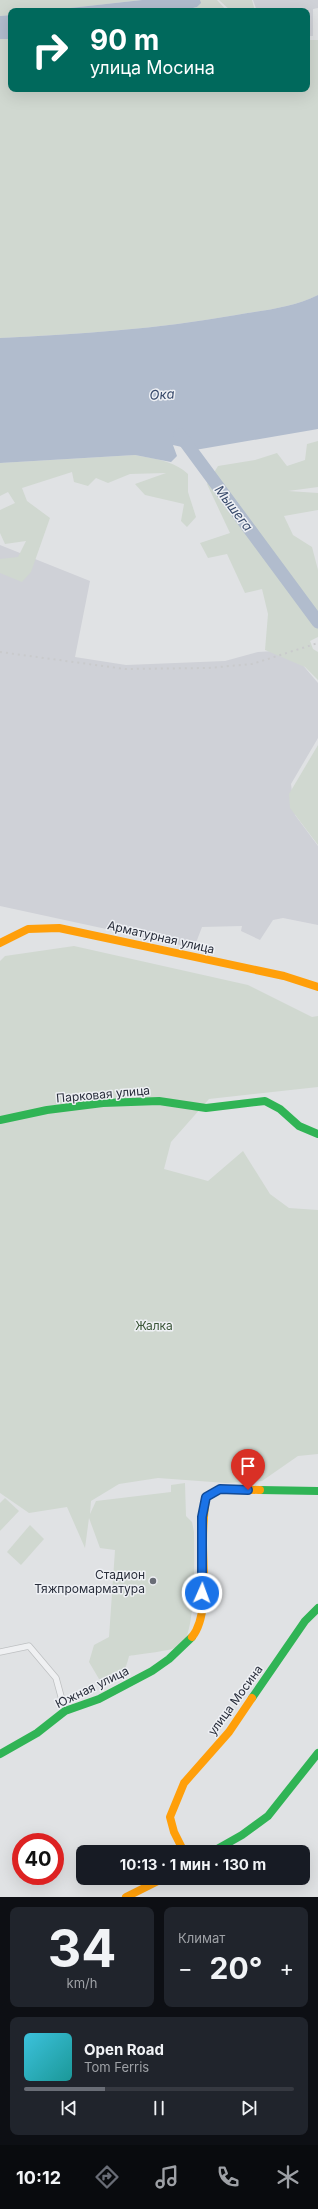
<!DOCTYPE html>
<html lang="ru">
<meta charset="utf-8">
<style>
body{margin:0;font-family:Inter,sans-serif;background:#20242c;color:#f1f3f6;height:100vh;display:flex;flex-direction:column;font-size:15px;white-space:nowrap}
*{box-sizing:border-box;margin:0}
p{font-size:13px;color:#9ea1a6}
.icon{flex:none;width:22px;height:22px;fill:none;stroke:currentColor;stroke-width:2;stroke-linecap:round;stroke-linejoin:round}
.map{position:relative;height:1897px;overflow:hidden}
.drawer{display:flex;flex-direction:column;gap:10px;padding:10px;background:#0d0f14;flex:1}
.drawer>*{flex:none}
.hud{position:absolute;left:8px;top:8px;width:302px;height:84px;border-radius:8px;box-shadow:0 4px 16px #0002;background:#00695c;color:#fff;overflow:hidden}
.speed{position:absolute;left:12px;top:1833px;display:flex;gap:8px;font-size:20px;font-weight:700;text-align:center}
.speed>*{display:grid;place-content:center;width:52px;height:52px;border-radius:50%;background:#171b24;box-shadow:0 4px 16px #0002;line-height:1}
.speed .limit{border:6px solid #d22;background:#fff;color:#111}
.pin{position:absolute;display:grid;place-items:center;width:34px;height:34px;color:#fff;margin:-41px -17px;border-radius:50% 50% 50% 0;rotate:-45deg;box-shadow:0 0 4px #0007}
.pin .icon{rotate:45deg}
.me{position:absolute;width:44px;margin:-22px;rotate:2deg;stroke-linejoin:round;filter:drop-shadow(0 0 3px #0008)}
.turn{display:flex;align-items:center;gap:14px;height:84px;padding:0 16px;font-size:18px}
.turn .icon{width:52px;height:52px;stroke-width:2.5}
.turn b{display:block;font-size:28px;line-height:34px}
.big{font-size:30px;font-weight:700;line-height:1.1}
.drawer .widget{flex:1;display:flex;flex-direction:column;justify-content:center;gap:6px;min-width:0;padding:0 14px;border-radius:8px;background:#20242c}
.drawer .dial{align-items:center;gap:0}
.dial b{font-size:52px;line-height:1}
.song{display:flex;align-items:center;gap:12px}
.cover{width:48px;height:48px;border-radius:6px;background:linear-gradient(135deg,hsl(190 70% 55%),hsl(180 70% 35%))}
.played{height:4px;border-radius:2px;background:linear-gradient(90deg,#696d76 30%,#363941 30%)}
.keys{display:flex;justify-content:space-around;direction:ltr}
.heat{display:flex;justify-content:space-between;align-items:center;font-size:22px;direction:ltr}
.drawer .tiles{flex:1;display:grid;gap:10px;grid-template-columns:1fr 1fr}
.widget:last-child{grid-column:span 2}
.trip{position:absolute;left:76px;top:1845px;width:234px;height:40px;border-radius:8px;background:#171b24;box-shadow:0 4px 16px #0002;font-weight:700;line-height:40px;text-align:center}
.menu{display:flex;height:64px;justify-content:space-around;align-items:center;background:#090b0e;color:#9ea1a6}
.menu .icon{width:28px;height:28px}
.menu .selected{color:#696d76}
.menu b{font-size:18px;color:#f1f3f6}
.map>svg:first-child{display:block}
.built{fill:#cfd1d7}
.green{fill:#d0d8d0}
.water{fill:#b1bccd}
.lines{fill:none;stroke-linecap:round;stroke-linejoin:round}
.river{stroke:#b1bccd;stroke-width:13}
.street-casing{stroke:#bec0c2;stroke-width:7}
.street{stroke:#eff0f2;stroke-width:5.5}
.fast{stroke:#30b455;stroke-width:8}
.slow{stroke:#ff9f0a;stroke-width:8}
.rail{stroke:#c9cacc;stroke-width:2;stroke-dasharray:2 4;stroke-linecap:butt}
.route-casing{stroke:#114b97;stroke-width:10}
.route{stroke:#1a73e8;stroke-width:7}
.poi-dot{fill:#696d76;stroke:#eef0f4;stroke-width:1.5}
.labels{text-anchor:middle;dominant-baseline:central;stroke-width:3;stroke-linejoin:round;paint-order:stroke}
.street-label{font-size:12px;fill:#292e3b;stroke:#eef0f4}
.park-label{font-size:12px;fill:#3b5638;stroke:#eef0f4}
.poi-label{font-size:12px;fill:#292e3b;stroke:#eef0f4;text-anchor:end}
.water-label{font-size:13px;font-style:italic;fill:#384a6b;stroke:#eef0f4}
</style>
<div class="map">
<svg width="318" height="1897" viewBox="0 0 318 1897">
<rect width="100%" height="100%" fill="#e0e2e4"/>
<g class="built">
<polygon points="253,0 318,0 318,8 313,9 313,36 307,36 307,11 257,11"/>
<polygon points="0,545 90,581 75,657 126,665 225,661 258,652 290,650 318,683 318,738 291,784 295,815 318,846 318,925 283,918 273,920 260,940 241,931 242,926 202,927 194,948 0,906"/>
</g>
<g class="green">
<polygon points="0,0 142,0 43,11 11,11 11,15 0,16"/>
<polygon points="200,0 217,0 227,11 181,11 197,7 200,3"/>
<polygon points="219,0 252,0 255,11 231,11"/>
<path d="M0,39H11V89H307V40H318V295C292,308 264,310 236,315C158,329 79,334 0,338Z"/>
<polygon points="318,441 318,487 288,491 318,493 318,510 284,516 293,535 312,547 318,570 318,637 310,641 313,649 318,652 318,680 305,667 265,650 268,614 262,589 245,593 227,554 208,558 200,543 230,533 207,484 218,466 255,460 277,453 287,466 305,460 307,444"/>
<path d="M135,455C154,459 173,460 188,474V492L196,517L187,527L181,521L184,504L145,495L135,484L166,473L130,474L108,483L96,478L88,486L74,482L72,472L22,488L27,501L50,518L31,572L22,582L0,573V559L18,557L26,541L5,544L0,533V510L15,503L8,492L0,496V463Z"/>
<polygon points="318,745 318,845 290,808 289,794"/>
<path d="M74,946L248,985L312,1017L318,1016V1087L209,1099L171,1142L164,1169L208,1181L243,1151L270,1194L289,1208L318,1210V1454L298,1456L262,1481L226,1483L158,1478L119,1484L91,1501L90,1514L96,1501L171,1492V1485L185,1483L186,1516L192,1522L194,1532C194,1553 197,1636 180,1646C172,1651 140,1654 129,1656C125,1673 122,1675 106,1682L99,1679L89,1662L94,1645L109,1637L115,1550L100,1548L89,1518L85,1548L67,1507L29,1513L0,1493V961L5,956Z"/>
<polygon points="5,1498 19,1511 0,1531 0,1503"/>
<polygon points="30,1525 44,1539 21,1565 7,1552"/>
</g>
<g class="water">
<polygon points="142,0 200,0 201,3 197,7 181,11 43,11"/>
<polygon points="11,15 11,39 0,39 0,16"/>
<path d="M318,295V429L195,450L173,445L177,456L171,462L135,455L0,463V338C79,334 158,329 236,315C264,310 292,308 318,295Z"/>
</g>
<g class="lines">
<polyline class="river" points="180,435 318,622"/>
<defs>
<polyline id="street" points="0,1652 29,1646 56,1678 65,1711"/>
</defs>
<use href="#street" class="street-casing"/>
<use href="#street" class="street"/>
<g class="fast">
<polyline points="0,1120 47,1110 103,1103 159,1101 206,1108 265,1101 280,1109 299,1126 318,1134"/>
<polyline points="260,1490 318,1491"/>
<polyline points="252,1698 305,1621 318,1608"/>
<polyline points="0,1754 37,1733 65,1711 99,1699 152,1671 169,1659 192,1637"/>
<polyline points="212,1852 242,1835 268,1816 318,1753"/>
</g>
<g class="slow">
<polyline points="0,943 28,929 59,928 284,976 318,987"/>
<path d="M192,1637C209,1616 203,1570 203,1543C203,1528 204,1512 206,1497L220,1489L260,1490"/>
<polyline points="184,1852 174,1832 170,1817 184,1783 229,1732 252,1698"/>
<polyline points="126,1897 164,1878"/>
</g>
<polyline class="rail" points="0,652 125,669 208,668 252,664 318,643"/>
</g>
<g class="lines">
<defs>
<polyline id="route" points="202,1593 202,1517 206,1497 220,1489 248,1490"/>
</defs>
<use href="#route" class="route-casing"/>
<use href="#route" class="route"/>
</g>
<circle class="poi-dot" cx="153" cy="1581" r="4"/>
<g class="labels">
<g class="street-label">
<text transform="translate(161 937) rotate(13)">Арматурная улица</text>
<text transform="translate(103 1094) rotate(-5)">Парковая улица</text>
<text transform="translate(92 1687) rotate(-26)">Южная улица</text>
<text transform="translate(235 1700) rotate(-54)">улица Мосина</text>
</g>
<g class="park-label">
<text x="154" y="1325">Жалка</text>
</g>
<g class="poi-label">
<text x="145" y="1574">Стадион<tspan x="145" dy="14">Тяжпромарматура</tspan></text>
</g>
<g class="water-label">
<text transform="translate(162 394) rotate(-3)">Ока</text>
<text transform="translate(234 508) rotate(53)">Мышега</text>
</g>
</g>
</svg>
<div class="speed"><div class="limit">40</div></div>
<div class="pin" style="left:248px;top:1490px;background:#d93025"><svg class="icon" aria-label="arrive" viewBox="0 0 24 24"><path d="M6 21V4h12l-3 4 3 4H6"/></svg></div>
<svg class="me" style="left:202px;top:1593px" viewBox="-20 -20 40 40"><circle r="17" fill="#1a73e8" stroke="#fff" stroke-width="3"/><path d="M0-11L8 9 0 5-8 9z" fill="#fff"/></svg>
<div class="trip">10:13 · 1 мин · 130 m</div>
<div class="hud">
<div class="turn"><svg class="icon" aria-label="right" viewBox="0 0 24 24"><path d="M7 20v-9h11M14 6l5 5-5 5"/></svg><div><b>90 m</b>улица Мосина</div></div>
</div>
</div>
<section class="drawer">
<div class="tiles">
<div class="widget dial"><b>34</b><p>km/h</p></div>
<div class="widget"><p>Климат</p>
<div class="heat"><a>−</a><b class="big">20°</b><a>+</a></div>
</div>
<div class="widget">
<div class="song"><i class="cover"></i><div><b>Open Road</b><p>Tom Ferris</p></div></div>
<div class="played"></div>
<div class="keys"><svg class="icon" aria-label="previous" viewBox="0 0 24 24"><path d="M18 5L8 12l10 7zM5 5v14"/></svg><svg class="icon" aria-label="pause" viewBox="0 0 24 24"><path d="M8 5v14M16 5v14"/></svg><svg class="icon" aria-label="next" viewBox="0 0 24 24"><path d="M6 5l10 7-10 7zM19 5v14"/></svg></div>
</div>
</div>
</section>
<nav class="menu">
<b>10:12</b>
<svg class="icon selected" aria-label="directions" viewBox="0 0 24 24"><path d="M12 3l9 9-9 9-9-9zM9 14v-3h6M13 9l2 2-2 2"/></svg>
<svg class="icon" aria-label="music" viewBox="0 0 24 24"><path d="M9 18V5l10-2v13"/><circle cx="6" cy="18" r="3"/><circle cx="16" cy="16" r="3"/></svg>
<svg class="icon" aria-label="phone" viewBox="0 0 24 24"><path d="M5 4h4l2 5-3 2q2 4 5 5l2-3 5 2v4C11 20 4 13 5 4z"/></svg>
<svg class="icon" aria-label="climate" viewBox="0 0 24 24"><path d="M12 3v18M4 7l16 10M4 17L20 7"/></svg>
</nav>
